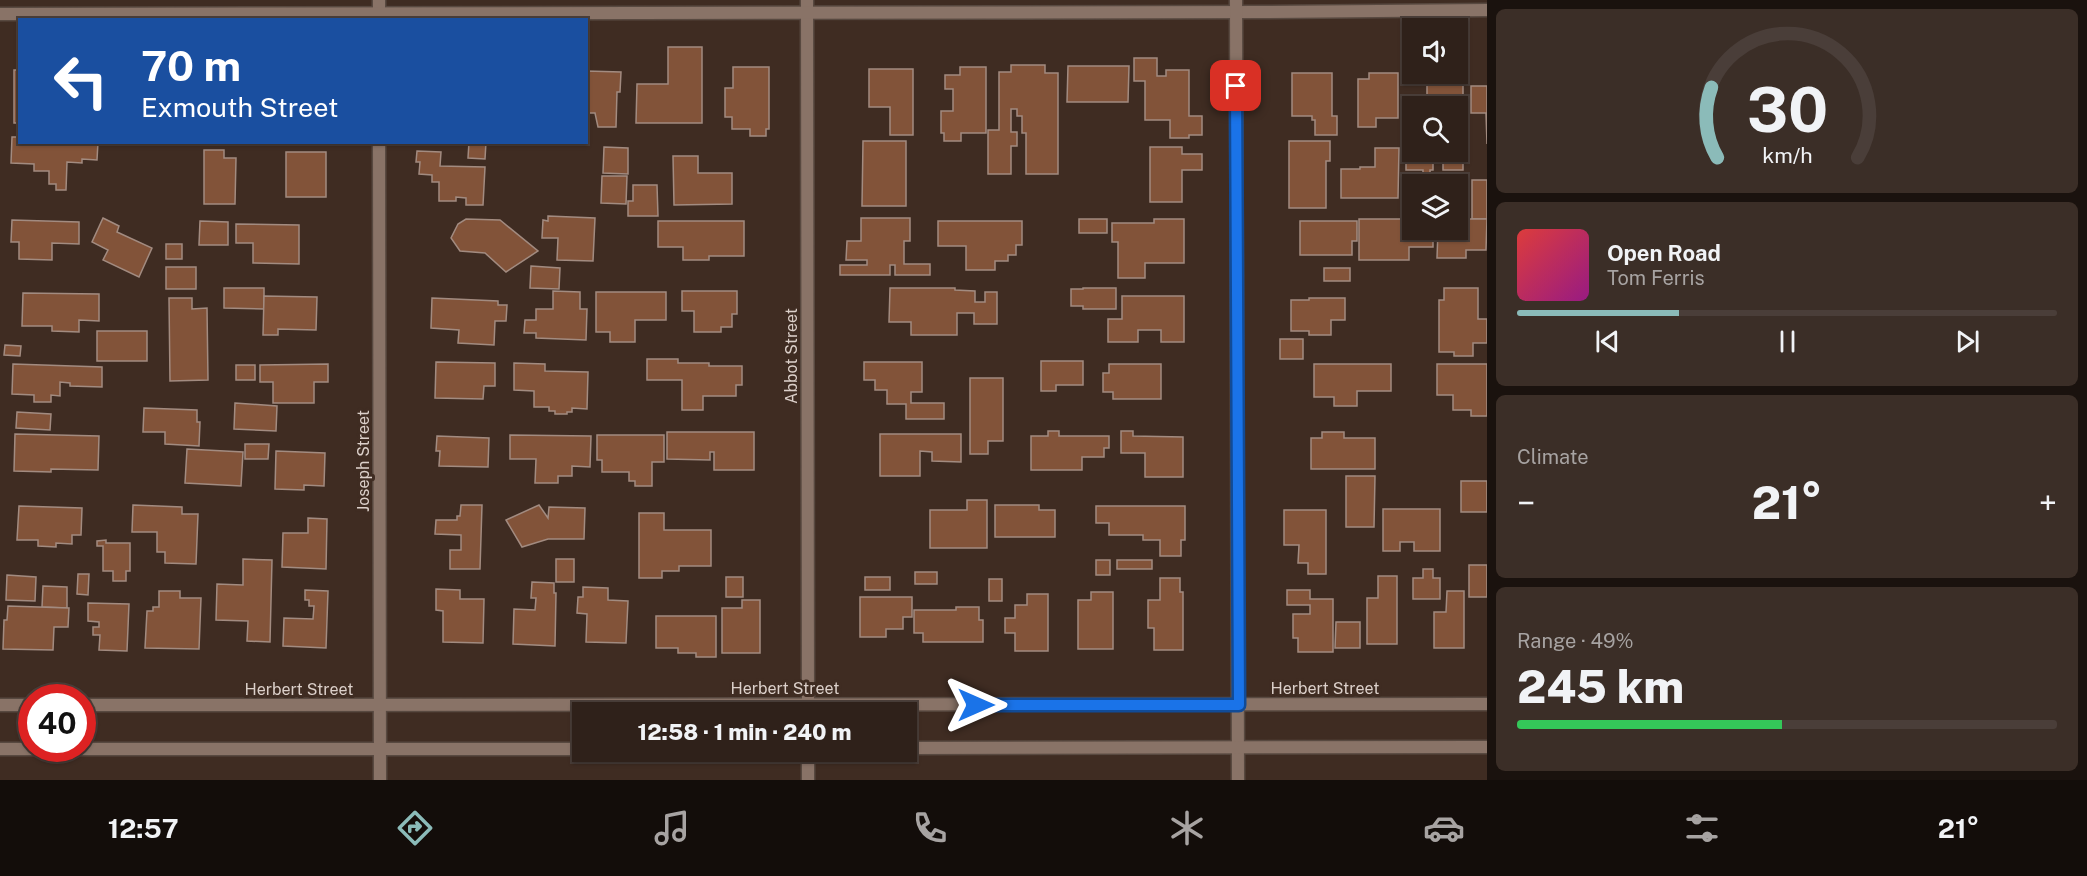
<!DOCTYPE html>
<meta charset="utf-8">
<style>
body{margin:0;font-family:"Public Sans",sans-serif;background:#3b2e27;color:#f1f3f6;height:100vh;display:flex;flex-direction:column;font-size:22px;white-space:nowrap}
*{box-sizing:border-box;margin:0}
p{font-size:20px;color:#a7a3a2}
.icon{flex:none;width:33px;height:33px;fill:none;stroke:currentColor;stroke-width:2;stroke-linecap:round;stroke-linejoin:round}
.map{position:relative;flex:1;overflow:hidden}
.details{display:flex;flex-direction:column;gap:9px;padding:9px;background:#1a120e;width:600px}
.details>*{flex:none}
.guide{position:absolute;left:18px;top:18px;width:570px;height:126px;border-radius:0px;box-shadow:0 2px 4px #0004,0 0 0 2px #4a3e39;background:#1a4fa0;color:#fff;overflow:hidden}
.tools{position:absolute;left:1402px;top:18px;display:grid;gap:12px}
.tools a{display:grid;place-items:center;width:66px;height:66px;border-radius:0px;background:#2f211a;box-shadow:0 2px 4px #0004,0 0 0 2px #4a3e39;font-size:30px}
.speed{position:absolute;left:18px;top:684px;display:flex;gap:12px;font-size:30px;font-weight:700;text-align:center}
.speed>*{display:grid;place-content:center;width:78px;height:78px;border-radius:50%;background:#2f211a;box-shadow:0 2px 4px #0004,0 0 0 2px #4a3e39;line-height:1}
.speed .limit{border:9px solid #d22;background:#fff;color:#111}
.pin{position:absolute;display:grid;place-items:center;width:51px;height:51px;color:#fff;margin:-26px;border-radius:12px;box-shadow:0 3px 9px #0006}
.me{position:absolute;width:66px;margin:-33px;rotate:90deg;stroke-linejoin:round;filter:drop-shadow(0 0 4px #0008)}
.turn{display:flex;align-items:center;gap:21px;height:126px;padding:0 24px;font-size:27px}
.turn .icon{width:78px;height:78px;stroke-width:2.5}
.turn b{display:block;font-size:42px;line-height:51px}
.big{font-size:45px;font-weight:800;line-height:1.1}
.details .card{flex:1;display:flex;flex-direction:column;justify-content:center;gap:9px;min-width:0;padding:0 21px;border-radius:9px;background:#3b2e27}
.details .dial{align-items:center;gap:0}
.dial svg{height:156px;overflow:visible;fill:none;stroke:#4a3e39;stroke-width:7;stroke-linecap:round;text-anchor:middle}
.dial text{fill:#f1f3f6;stroke:none}
.song{display:flex;align-items:center;gap:18px}
.cover{width:72px;height:72px;border-radius:9px;background:linear-gradient(135deg,hsl(0 70% 55%),hsl(310 70% 35%))}
.played{height:6px;border-radius:3px;background:linear-gradient(90deg,#8bbbb9 30%,#4a3e39 30%)}
.keys{display:flex;justify-content:space-around;direction:ltr}
.heat{display:flex;justify-content:space-between;align-items:center;font-size:33px;direction:ltr}
.charge{height:9px;border-radius:4px;background:linear-gradient(90deg,#34c759 49%,#4a3e39 0)}
.trip{position:absolute;left:572px;top:702px;width:345px;height:60px;border-radius:0px;background:#2f211a;box-shadow:0 2px 4px #0004,0 0 0 2px #4a3e39;font-weight:800;line-height:60px;text-align:center}
.tabs{display:flex;height:96px;justify-content:space-around;align-items:center;background:#130d0a;color:#a7a3a2}
.tabs .icon{width:42px;height:42px}
.tabs .active{color:#8bbbb9}
.tabs b{font-size:27px;color:#f1f3f6}
main{display:flex;flex:1;min-height:0}
.map>svg:first-child{display:block}
.building{fill:#825339;stroke:#a28b80;stroke-width:1.5}
.lines{fill:none;stroke-linecap:round;stroke-linejoin:round}
.minor-casing{stroke:#584940;stroke-width:15}
.tertiary-casing{stroke:#584940;stroke-width:15}
.minor{stroke:#897367;stroke-width:12}
.tertiary{stroke:#897367;stroke-width:12}
.route-casing{stroke:#114b97;stroke-width:15}
.route{stroke:#1a73e8;stroke-width:10}
.labels{text-anchor:middle;dominant-baseline:central;stroke-width:6;stroke-linejoin:round;paint-order:stroke}
.street-label{font-size:16px;fill:#dcd0ca;stroke:#3f2c22}
</style>
<main>
<div class="map">
<svg width="1487" height="780" viewBox="0 0 1487 780">
<rect width="100%" height="100%" fill="#3f2c22"/>
<g class="building">
<polygon points="668,47 702,47 702,123 636,123 637,84 668,84"/>
<polygon points="1134,58 1157,58 1157,76 1166,76 1166,70 1189,70 1189,116 1202,116 1202,135 1189,135 1189,138 1170,138 1170,120 1145,120 1145,81 1134,81"/>
<polygon points="1011,65 1045,65 1045,73 1058,73 1058,174 1026,174 1026,133 1022,133 1022,116 1017,116 1017,109 1011,109 1011,132 1017,132 1017,146 1011,146 1011,174 988,174 988,130 999,130 999,72 1011,72"/>
<polygon points="1068,66 1129,66 1128,102 1067,102"/>
<polygon points="733,67 769,67 769,129 766,129 766,136 750,136 750,129 732,129 732,117 725,117 725,88 733,88"/>
<polygon points="960,67 986,67 986,133 961,133 961,141 944,141 944,133 941,133 941,111 953,111 953,89 945,89 945,75 960,75"/>
<polygon points="869,69 913,69 913,135 890,135 890,107 869,107"/>
<rect x="14" y="70" width="6" height="53"/>
<polygon points="586,71 621,72 620,92 617,92 616,127 598,127 595,113 586,113"/>
<polygon points="1292,73 1332,73 1332,116 1337,116 1337,135 1315,135 1315,120 1312,120 1312,116 1292,116"/>
<polygon points="1369,73 1398,73 1398,118 1376,118 1376,127 1358,127 1358,79 1369,79"/>
<polygon points="1427,75 1463,75 1463,170 1443,170 1443,152 1458,152 1458,106 1427,106"/>
<polygon points="1471,86 1487,86 1487,144 1486,113 1471,113"/>
<polygon points="1406,135 1413,135 1413,152 1433,152 1433,170 1430,170 1430,177 1423,177 1423,170 1406,170"/>
<polygon points="12,137 20,137 20,142 98,142 97,160 82,159 82,163 67,162 66,190 56,190 56,184 49,184 49,171 34,171 34,164 11,163"/>
<polygon points="863,141 906,141 906,206 862,206"/>
<polygon points="1289,141 1330,141 1330,161 1326,161 1326,208 1289,208"/>
<polygon points="469,142 486,142 485,159 468,158"/>
<polygon points="604,147 628,148 628,174 603,173"/>
<polygon points="1150,147 1182,147 1182,154 1202,154 1202,170 1182,170 1182,202 1150,202"/>
<polygon points="1375,148 1399,148 1398,198 1341,198 1341,169 1360,169 1360,167 1375,167"/>
<polygon points="204,150 224,150 224,158 236,158 235,204 204,204"/>
<polygon points="417,151 441,152 440,166 485,167 483,205 466,205 466,198 456,197 456,201 439,201 439,182 432,182 432,175 419,174 420,162 416,162"/>
<rect x="286" y="152" width="40" height="45"/>
<polygon points="673,156 698,156 698,173 732,173 732,204 674,205"/>
<polygon points="602,176 627,176 626,204 601,203"/>
<rect x="1472" y="180" width="15" height="39"/>
<polygon points="633,185 657,185 658,216 628,216 628,201 633,201"/>
<polygon points="548,216 595,218 593,261 557,260 558,238 542,238 543,220 548,221"/>
<polygon points="103,218 119,226 117,232 152,248 139,277 103,260 108,250 92,242"/>
<polygon points="861,218 910,218 910,241 904,241 904,264 930,264 930,275 895,275 895,265 890,265 890,275 840,275 840,265 867,265 867,260 846,260 847,241 861,241"/>
<polygon points="466,219 500,220 538,251 506,272 485,253 460,251 451,238 458,224"/>
<rect x="1079" y="219" width="28" height="14"/>
<polygon points="1154,219 1184,219 1184,263 1145,263 1145,278 1118,278 1118,242 1112,242 1112,223 1154,223"/>
<polygon points="1359,219 1413,219 1413,230 1433,230 1433,247 1409,247 1409,260 1359,260"/>
<polygon points="1458,219 1487,219 1486,250 1466,250 1466,258 1437,258 1438,230 1458,230"/>
<polygon points="12,220 79,222 79,244 52,243 52,260 19,259 19,242 11,242"/>
<polygon points="200,221 228,222 228,245 199,245"/>
<polygon points="658,221 744,221 744,256 709,256 709,260 683,260 683,247 658,247"/>
<polygon points="938,221 1022,221 1022,245 1016,245 1016,255 1008,255 1008,261 995,261 995,270 966,270 966,246 938,246"/>
<polygon points="1300,221 1357,221 1357,241 1352,241 1352,255 1300,255"/>
<polygon points="236,224 299,225 299,264 253,263 253,243 236,243"/>
<rect x="166" y="244" width="16" height="15"/>
<polygon points="531,266 560,268 559,289 530,288"/>
<rect x="166" y="267" width="30" height="22"/>
<rect x="1324" y="268" width="26" height="13"/>
<polygon points="224,288 264,288 264,309 224,308"/>
<polygon points="890,288 955,288 955,290 975,291 975,302 985,302 985,292 997,292 997,324 974,324 974,313 957,313 957,335 911,335 911,322 889,322"/>
<polygon points="1083,288 1116,288 1116,309 1083,309 1083,306 1071,306 1071,289 1083,289"/>
<polygon points="1444,288 1478,288 1478,319 1487,319 1487,343 1473,343 1473,356 1454,356 1454,352 1439,352 1439,300 1444,300"/>
<polygon points="553,291 580,292 580,309 587,309 586,340 536,338 536,333 524,333 525,320 536,320 536,309 553,309"/>
<polygon points="682,291 737,291 737,314 732,314 732,327 721,327 721,332 694,332 694,311 682,311"/>
<polygon points="596,292 666,292 666,320 635,320 635,342 610,342 610,332 596,332"/>
<polygon points="23,293 99,294 99,321 79,320 79,332 52,331 52,326 22,326"/>
<polygon points="264,296 317,297 316,330 278,329 278,335 263,335"/>
<polygon points="1122,296 1184,296 1184,342 1161,342 1161,330 1138,330 1138,342 1108,342 1108,319 1122,319"/>
<polygon points="169,298 192,298 192,309 207,308 208,380 170,381"/>
<polygon points="432,298 498,301 498,305 507,305 506,321 495,321 494,345 458,343 459,330 431,328"/>
<polygon points="1309,298 1345,298 1345,320 1331,320 1331,335 1309,335 1309,331 1291,331 1291,300 1309,300"/>
<rect x="97" y="331" width="50" height="30"/>
<rect x="1280" y="339" width="23" height="20"/>
<polygon points="5,345 21,346 20,356 4,355"/>
<polygon points="647,359 678,359 678,363 709,363 709,366 742,366 742,385 736,385 736,396 703,396 703,410 682,410 682,380 647,380"/>
<polygon points="1041,361 1083,361 1083,385 1056,385 1056,391 1041,391"/>
<polygon points="436,362 495,363 495,386 484,386 483,399 435,398"/>
<polygon points="864,362 922,362 922,392 911,392 911,403 944,403 944,419 906,419 906,404 887,404 887,390 875,390 875,380 864,380"/>
<polygon points="514,363 545,364 545,371 588,372 587,409 572,408 572,412 567,412 567,414 555,414 555,411 549,411 549,407 534,407 534,391 514,390"/>
<polygon points="13,364 102,367 102,387 70,386 70,383 60,382 60,396 51,395 51,402 34,402 34,395 12,394"/>
<polygon points="328,364 328,382 314,382 314,403 273,403 273,382 260,382 260,365"/>
<polygon points="1109,364 1161,364 1161,399 1113,399 1113,392 1103,392 1103,373 1109,373"/>
<polygon points="1314,364 1391,364 1391,391 1357,391 1357,406 1334,406 1334,397 1314,397"/>
<polygon points="1437,364 1487,364 1487,416 1471,416 1471,410 1453,410 1453,395 1437,395"/>
<rect x="236" y="365" width="19" height="15"/>
<polygon points="970,378 1003,378 1003,441 988,441 988,454 970,454"/>
<polygon points="235,403 277,406 276,431 234,429"/>
<polygon points="144,408 197,410 197,422 200,422 199,446 165,444 165,432 143,432"/>
<polygon points="17,412 51,414 50,430 16,428"/>
<polygon points="1048,431 1059,431 1059,436 1109,436 1109,448 1104,448 1104,457 1082,457 1082,470 1031,470 1031,436 1048,436"/>
<polygon points="1121,431 1133,431 1133,436 1183,437 1183,477 1145,477 1145,453 1121,453"/>
<polygon points="667,432 754,432 754,470 714,470 714,452 710,452 710,460 667,459"/>
<polygon points="1322,432 1344,432 1344,438 1375,438 1375,469 1311,469 1311,438 1322,438"/>
<polygon points="15,434 99,436 98,470 51,469 51,472 14,471"/>
<polygon points="880,434 961,434 961,462 932,461 932,452 920,451 920,476 880,476"/>
<polygon points="510,435 591,436 590,467 572,466 572,476 558,476 558,483 535,483 536,459 510,459"/>
<polygon points="597,435 664,435 664,462 652,462 652,486 635,486 635,481 629,481 629,472 602,472 602,460 597,460"/>
<polygon points="437,436 489,438 488,467 439,466 440,451 436,451"/>
<polygon points="245,444 269,444 268,459 245,459"/>
<polygon points="187,449 243,452 241,486 185,483"/>
<polygon points="276,451 325,453 324,486 304,485 304,490 275,489"/>
<polygon points="1346,476 1375,476 1374,527 1346,527"/>
<rect x="1461" y="481" width="26" height="31"/>
<polygon points="967,500 987,500 987,548 930,548 930,510 967,510"/>
<polygon points="133,505 182,507 182,514 198,514 196,564 165,563 165,552 157,552 157,532 132,532"/>
<polygon points="461,505 482,505 480,569 450,569 450,550 461,550 461,535 435,534 436,520 457,520 457,516 460,516"/>
<polygon points="539,505 548,518 549,507 585,508 584,539 548,539 522,547 506,520"/>
<polygon points="995,505 1039,505 1039,510 1055,510 1055,537 995,537"/>
<polygon points="19,506 82,508 81,535 72,535 72,544 56,543 56,547 38,546 38,540 17,540"/>
<polygon points="1096,506 1185,506 1185,540 1181,540 1181,556 1160,556 1160,540 1143,540 1143,535 1109,535 1109,523 1096,523"/>
<polygon points="1383,509 1440,509 1440,551 1414,551 1414,542 1400,542 1400,551 1383,551"/>
<polygon points="1284,510 1326,510 1326,574 1308,574 1308,563 1298,563 1299,545 1284,545"/>
<polygon points="639,513 664,513 664,530 711,530 711,566 679,566 679,571 662,571 662,578 639,578"/>
<polygon points="308,518 327,519 326,569 282,567 283,533 308,533"/>
<polygon points="106,540 106,543 130,543 130,571 126,571 126,581 113,581 113,571 103,571 103,546 97,546 97,541"/>
<polygon points="243,559 272,560 270,642 247,641 248,621 216,620 217,584 243,585"/>
<rect x="556" y="559" width="18" height="23"/>
<rect x="1096" y="560" width="14" height="15"/>
<rect x="1117" y="560" width="35" height="9"/>
<rect x="1469" y="565" width="18" height="32"/>
<polygon points="1423,569 1433,569 1433,578 1440,578 1440,599 1413,599 1413,578 1423,578"/>
<rect x="915" y="572" width="22" height="12"/>
<polygon points="78,574 89,574 88,595 77,594"/>
<polygon points="7,575 36,577 35,601 6,600"/>
<polygon points="1378,576 1397,576 1397,644 1367,644 1367,598 1378,598"/>
<rect x="726" y="577" width="17" height="20"/>
<rect x="865" y="577" width="25" height="13"/>
<polygon points="1160,578 1180,578 1180,592 1183,592 1183,650 1154,650 1154,628 1148,628 1148,600 1160,600"/>
<rect x="989" y="579" width="13" height="22"/>
<polygon points="532,582 554,583 554,593 556,593 555,646 513,644 514,609 535,610 536,598 531,598"/>
<polygon points="43,586 67,587 67,608 42,607"/>
<polygon points="583,587 608,588 608,600 628,601 626,643 586,642 587,614 577,613 578,597 583,597"/>
<polygon points="436,589 460,590 460,599 484,599 483,643 443,642 443,611 436,610"/>
<polygon points="305,590 328,591 326,648 283,646 284,618 313,619 314,606 309,606 309,600 305,600"/>
<polygon points="1287,590 1310,590 1310,599 1333,599 1333,652 1298,652 1298,638 1293,638 1293,614 1310,614 1310,605 1287,605"/>
<polygon points="159,591 180,591 180,598 201,598 199,649 145,648 147,611 153,611 153,607 159,607"/>
<polygon points="1447,591 1464,591 1464,648 1434,648 1434,612 1446,612"/>
<polygon points="1091,592 1113,592 1113,649 1078,649 1078,600 1091,600"/>
<polygon points="1027,594 1048,594 1048,651 1015,651 1015,633 1005,633 1005,618 1015,618 1015,605 1027,605"/>
<polygon points="860,597 912,597 912,617 903,617 903,629 886,629 886,637 860,637"/>
<polygon points="742,600 760,600 760,653 722,653 722,608 742,608"/>
<polygon points="88,603 129,604 127,651 99,650 100,635 93,635 93,627 99,627 99,622 88,621"/>
<polygon points="8,606 69,608 68,627 54,627 53,650 3,649 4,620 7,620"/>
<polygon points="956,607 979,607 979,620 983,620 983,642 923,642 923,633 914,633 914,610 956,610"/>
<polygon points="656,616 716,616 716,657 696,657 696,653 678,653 678,648 656,648"/>
<polygon points="1336,622 1360,622 1360,648 1335,648"/>
</g>
<g class="lines">
<defs>
<g id="minor">
<polyline points="379,0 379,20"/>
<polyline points="807,0 808,712"/>
<polyline points="0,14 1264,12 1487,10"/>
<polyline points="379,142 380,780"/>
<polyline points="808,752 808,780"/>
</g>
<g id="tertiary">
<polyline points="1236,0 1238,780"/>
<polyline points="0,705 32,705"/>
<polyline points="82,705 1487,704"/>
<polyline points="906,748 1487,747"/>
<polyline points="0,749 582,749"/>
</g>
</defs>
<use href="#minor" class="minor-casing"/>
<use href="#tertiary" class="tertiary-casing"/>
<use href="#minor" class="minor"/>
<use href="#tertiary" class="tertiary"/>
</g>
<g class="lines">
<defs>
<polyline id="route" points="976,705 1239,705 1236,86"/>
</defs>
<use href="#route" class="route-casing"/>
<use href="#route" class="route"/>
</g>
<g class="labels">
<g class="street-label">
<text transform="translate(791 356) rotate(-90)">Abbot Street</text>
<text transform="translate(363 461) rotate(-90)">Joseph Street</text>
<text x="785" y="688">Herbert Street</text>
<text x="1325" y="688">Herbert Street</text>
<text x="299" y="689">Herbert Street</text>
</g>
</g>
</svg>
<div class="tools">
<a><svg class="icon" aria-label="sound" viewBox="0 0 24 24"><path d="M4 9h4l5-4v14l-5-4H4zM17 9q2 3 0 6"/></svg></a>
<a><svg class="icon" aria-label="search" viewBox="0 0 24 24"><circle cx="10" cy="10" r="6"/><path d="M15 15l6 6"/></svg></a>
<a><svg class="icon" aria-label="layers" viewBox="0 0 24 24"><path d="M12 4l9 5-9 5-9-5zM3 14l9 5 9-5"/></svg></a>
</div>
<div class="speed"><div class="limit">40</div></div>
<div class="pin" style="left:1236px;top:86px;background:#d93025"><svg class="icon" aria-label="arrive" viewBox="0 0 24 24"><path d="M6 21V4h12l-3 4 3 4H6"/></svg></div>
<svg class="me" style="left:976px;top:705px" viewBox="-20 -20 40 40"><path d="M0-17L14 15 0 8-14 15z" fill="#1a73e8" stroke="#fff" stroke-width="4"/></svg>
<div class="trip">12:58 · 1 min · 240 m</div>
<div class="guide">
<div class="turn"><svg class="icon" aria-label="left" viewBox="0 0 24 24"><path d="M17 20v-9H6M10 6l-5 5 5 5"/></svg><div><b>70 m</b>Exmouth Street</div></div>
</div>
</div>
<section class="details">
<div class="card dial"><svg viewBox="0 0 100 80">
<path d="M14 69A42 42 0 1 1 86 69"/>
<path d="M14 69A42 42 0 0 1 11 33" stroke="#8bbbb9"/>
<text x="50" y="56" font-size="32" font-weight="700">30</text>
<text x="50" y="72" font-size="11">km/h</text>
</svg></div>
<div class="card">
<div class="song"><i class="cover"></i><div><b>Open Road</b><p>Tom Ferris</p></div></div>
<div class="played"></div>
<div class="keys"><svg class="icon" aria-label="previous" viewBox="0 0 24 24"><path d="M18 5L8 12l10 7zM5 5v14"/></svg><svg class="icon" aria-label="pause" viewBox="0 0 24 24"><path d="M8 5v14M16 5v14"/></svg><svg class="icon" aria-label="next" viewBox="0 0 24 24"><path d="M6 5l10 7-10 7zM19 5v14"/></svg></div>
</div>
<div class="card"><p>Climate</p>
<div class="heat"><a>−</a><b class="big">21°</b><a>+</a></div>
</div>
<div class="card"><p>Range · 49%</p><b class="big">245 km</b><div class="charge"></div></div>
</section>
</main>
<nav class="tabs">
<b>12:57</b>
<svg class="icon active" aria-label="directions" viewBox="0 0 24 24"><path d="M12 3l9 9-9 9-9-9zM9 14v-3h6M13 9l2 2-2 2"/></svg>
<svg class="icon" aria-label="music" viewBox="0 0 24 24"><path d="M9 18V5l10-2v13"/><circle cx="6" cy="18" r="3"/><circle cx="16" cy="16" r="3"/></svg>
<svg class="icon" aria-label="phone" viewBox="0 0 24 24"><path d="M5 4h4l2 5-3 2q2 4 5 5l2-3 5 2v4C11 20 4 13 5 4z"/></svg>
<svg class="icon" aria-label="climate" viewBox="0 0 24 24"><path d="M12 3v18M4 7l16 10M4 17L20 7"/></svg>
<svg class="icon" aria-label="car" viewBox="0 0 24 24"><path d="M5 17H2v-5l4-1 3-4h7l3 4 3 1v5h-3M9 17h6M6 11h13"/><circle cx="7" cy="17" r="2"/><circle cx="17" cy="17" r="2"/></svg>
<svg class="icon" aria-label="filters" viewBox="0 0 24 24"><path d="M4 7h16M4 17h16"/><circle cx="9" cy="7" r="2"/><circle cx="15" cy="17" r="2"/></svg>
<b>21°</b>
</nav>
